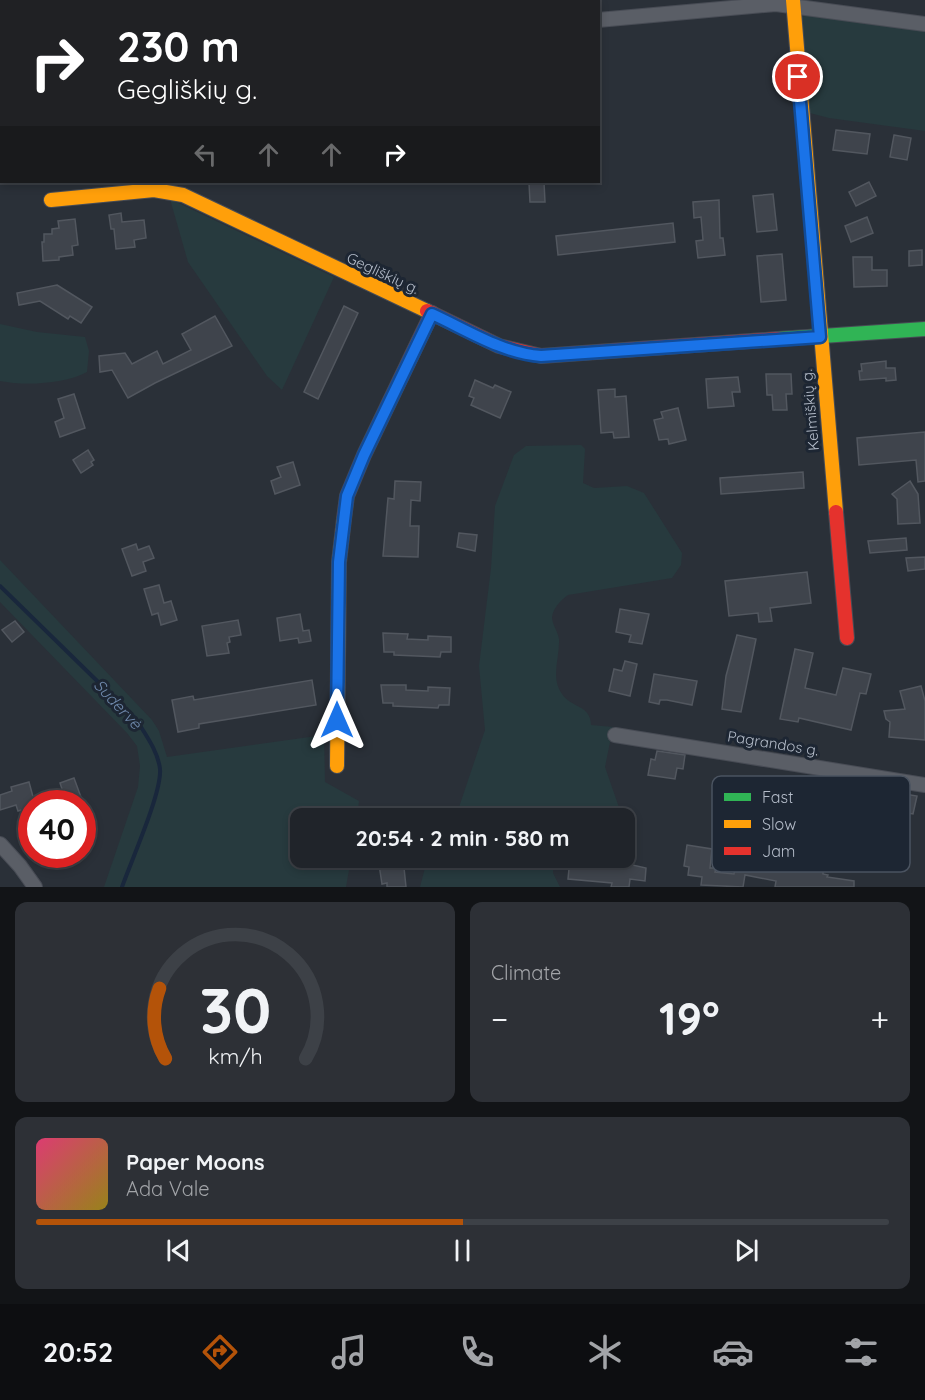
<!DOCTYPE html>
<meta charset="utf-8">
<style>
body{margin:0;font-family:Quicksand,sans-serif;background:#2d3036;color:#f1f3f6;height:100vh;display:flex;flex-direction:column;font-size:22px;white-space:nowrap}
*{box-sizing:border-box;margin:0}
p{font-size:20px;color:#a2a4a8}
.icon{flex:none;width:33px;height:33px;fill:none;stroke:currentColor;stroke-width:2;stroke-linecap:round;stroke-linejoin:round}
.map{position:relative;height:887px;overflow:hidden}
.side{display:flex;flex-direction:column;gap:15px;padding:15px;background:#121417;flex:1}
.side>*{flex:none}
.guide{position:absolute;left:0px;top:0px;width:600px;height:183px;box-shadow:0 3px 9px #0003,0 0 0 2px #3d4147;background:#202124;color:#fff;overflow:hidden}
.speed{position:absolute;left:18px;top:790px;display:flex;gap:12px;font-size:30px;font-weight:700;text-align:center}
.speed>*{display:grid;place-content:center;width:78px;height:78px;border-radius:50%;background:#20242a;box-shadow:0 3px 9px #0003,0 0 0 2px #3d4147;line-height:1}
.speed .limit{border:9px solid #d22;background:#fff;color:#111}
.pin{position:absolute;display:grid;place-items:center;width:51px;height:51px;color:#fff;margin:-26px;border:3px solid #fff;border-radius:50%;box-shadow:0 2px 6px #0007}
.me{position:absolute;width:66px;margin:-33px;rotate:0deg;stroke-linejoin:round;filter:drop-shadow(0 0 4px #0008)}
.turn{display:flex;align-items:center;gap:21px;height:126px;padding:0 18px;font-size:27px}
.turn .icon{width:78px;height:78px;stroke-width:2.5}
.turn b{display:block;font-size:42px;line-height:51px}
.lanes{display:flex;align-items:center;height:57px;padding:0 18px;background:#0003;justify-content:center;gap:30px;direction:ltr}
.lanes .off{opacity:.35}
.big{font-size:45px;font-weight:700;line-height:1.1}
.side .card{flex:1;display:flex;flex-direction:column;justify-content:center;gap:9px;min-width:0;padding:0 21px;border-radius:12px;background:#2d3036}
.side .dial{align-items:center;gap:0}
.dial svg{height:156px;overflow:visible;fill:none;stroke:#3d4147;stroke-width:7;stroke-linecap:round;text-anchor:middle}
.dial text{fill:#f1f3f6;stroke:none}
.song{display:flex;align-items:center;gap:18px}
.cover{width:72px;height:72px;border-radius:9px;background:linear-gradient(135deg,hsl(340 70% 55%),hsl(50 70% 35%))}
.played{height:6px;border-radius:3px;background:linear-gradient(90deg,#b45309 50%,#3d4147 50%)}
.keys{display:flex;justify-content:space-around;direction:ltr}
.heat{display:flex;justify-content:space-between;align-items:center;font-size:33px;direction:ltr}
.side .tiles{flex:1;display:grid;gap:15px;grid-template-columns:1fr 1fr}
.card:last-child{grid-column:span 2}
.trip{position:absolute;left:290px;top:808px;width:345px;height:60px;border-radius:12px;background:#20242a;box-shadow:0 3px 9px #0003,0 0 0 2px #3d4147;font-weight:700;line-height:60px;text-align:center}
.dock{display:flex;height:96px;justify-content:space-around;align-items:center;background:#0d0e11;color:#a2a4a8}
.dock .icon{width:42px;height:42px}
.dock .current{color:#b45309}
.dock b{font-size:27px;color:#f1f3f6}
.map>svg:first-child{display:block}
.green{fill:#273a3e}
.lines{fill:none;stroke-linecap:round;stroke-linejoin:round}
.stream{stroke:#19273c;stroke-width:4}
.building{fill:#3f444c;stroke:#52575f;stroke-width:1.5}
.street-casing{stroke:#484c55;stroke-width:16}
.fast-casing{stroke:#484c55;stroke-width:16}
.slow-casing{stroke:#484c55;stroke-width:16}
.jam-casing{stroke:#484c55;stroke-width:16}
.street{stroke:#5a5e66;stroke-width:14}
.fast{stroke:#30b455;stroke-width:14}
.slow{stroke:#ff9f0a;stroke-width:14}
.jam{stroke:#e5322d;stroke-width:14}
.route-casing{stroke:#114b97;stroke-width:15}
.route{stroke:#1a73e8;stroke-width:10}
.labels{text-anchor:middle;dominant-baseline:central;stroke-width:6;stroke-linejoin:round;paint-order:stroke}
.street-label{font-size:15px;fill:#b4bcc9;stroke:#1d2633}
.water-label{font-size:16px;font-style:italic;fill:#6d86a8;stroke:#1d2633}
.key{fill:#1d2633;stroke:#4a5360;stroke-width:1.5}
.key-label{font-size:16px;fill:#b4bcc9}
</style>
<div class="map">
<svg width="925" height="887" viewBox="0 0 925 887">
<rect width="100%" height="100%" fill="#2a3038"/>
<g class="green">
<polygon points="807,14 925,29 925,131 829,118 806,112 802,17"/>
<polygon points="170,199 334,277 282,390 267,376 188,262"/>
<path d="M0,324L37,332L85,337L89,351L87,372C65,384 25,386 0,381Z"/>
<path d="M581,445L585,449L583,483L594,488L627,486L644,493L682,553L681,565L672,578L568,595C561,600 553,608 552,617C552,624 558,632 559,639C560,658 550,677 562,694C571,708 591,705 591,725L613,727L605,767L623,819H455L485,730L479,666L491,568L495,506L514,455L526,446Z"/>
<polygon points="0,560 152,720 159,731 167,757 324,735 325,782 359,801 357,819 300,819 300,858 351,858 346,887 104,887 138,787 140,766 137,746 127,733 0,602"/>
<polygon points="435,858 553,858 553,873 560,887 420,887 426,864"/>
</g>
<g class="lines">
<path class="stream" d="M0,586L136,719C145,734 158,751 160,769C162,793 131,861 122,887"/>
</g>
<g class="building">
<polygon points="836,130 870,134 867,154 833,150"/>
<polygon points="894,135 911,138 907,160 890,157"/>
<polygon points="544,182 545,202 530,202 529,183"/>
<polygon points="869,182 876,196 856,206 849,192"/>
<polygon points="773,194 777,230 757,232 753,196"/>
<polygon points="719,200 720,238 723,238 725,255 698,258 696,241 703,240 701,217 694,218 693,202"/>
<polygon points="121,213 122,222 144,220 146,238 134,240 135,247 116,249 114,229 111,229 109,215"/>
<polygon points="867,217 873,233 851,242 845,226"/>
<polygon points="75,219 78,245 72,246 73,255 59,257 59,260 43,261 42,242 44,242 44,234 52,234 52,229 59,228 58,221"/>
<polygon points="673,223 675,242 558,255 556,236"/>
<polygon points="922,250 922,265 909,266 909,251"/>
<polygon points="782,254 786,300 761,302 757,256"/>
<polygon points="853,257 872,257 872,270 887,270 887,286 854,287"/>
<polygon points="57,285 92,307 81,323 70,316 68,319 40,301 19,305 17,293"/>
<polygon points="344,306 358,313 318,399 304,392"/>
<polygon points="215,316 232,346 155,383 128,398 112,370 100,372 99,356 125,353 132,364 157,351 163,364 191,350 182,334"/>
<polygon points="886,361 886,368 895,368 896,380 886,381 886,378 860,380 859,371 862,371 861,364"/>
<polygon points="766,374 791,374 792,394 786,394 787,410 773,410 772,395 767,395"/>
<polygon points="738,377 740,392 732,392 734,406 708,408 706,379"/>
<polygon points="475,380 493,388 495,385 511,392 500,418 471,405 474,398 469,396"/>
<polygon points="615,389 615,397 626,396 629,437 614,438 613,432 601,433 598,390"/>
<polygon points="74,394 85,428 60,437 55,422 64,418 58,399"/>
<polygon points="678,408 686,440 669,444 668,439 659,440 654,420 663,418 661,412"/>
<polygon points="925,432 925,481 918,482 916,460 859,465 857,438"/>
<polygon points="88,450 94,460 91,462 93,465 81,473 73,460"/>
<polygon points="293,462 300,485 275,494 271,481 281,477 277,467"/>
<polygon points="803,472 804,488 721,494 720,478"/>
<polygon points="395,481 421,482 420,501 411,500 410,526 419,526 418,557 383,556 388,498 394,499"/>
<polygon points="910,481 918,494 920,523 898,524 897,499 892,494"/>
<polygon points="459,533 477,535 475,551 457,547"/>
<polygon points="906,538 907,550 870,553 868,541"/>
<polygon points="136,544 138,550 149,546 154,558 143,562 146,571 132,576 122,549"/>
<polygon points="925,557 925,569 908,571 906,558"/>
<polygon points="807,572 811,603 770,608 772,621 759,622 758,613 729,616 725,581"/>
<polygon points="159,585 164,603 171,601 177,620 161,625 158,613 152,615 144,589"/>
<polygon points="620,609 649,614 642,644 629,642 631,635 616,632"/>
<polygon points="300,614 303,631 309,630 311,641 299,643 298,638 280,641 277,618"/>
<polygon points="238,620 241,635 229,637 230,642 227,643 229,653 207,656 202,626"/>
<polygon points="15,621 24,632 12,642 2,630"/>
<polygon points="383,633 408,634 407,639 428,640 428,636 451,637 451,652 441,652 440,657 394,655 394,652 384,652"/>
<polygon points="737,635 756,639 741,712 722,709 726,676"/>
<polygon points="795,649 813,653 805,688 836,695 843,668 871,674 866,694 860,693 851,730 799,718 798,722 780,719"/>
<polygon points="625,661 637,664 630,696 609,691 614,669 622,671"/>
<polygon points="654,674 697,681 692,705 667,700 660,700 659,704 649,702"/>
<polygon points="312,680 316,705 199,724 199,728 178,732 172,700 193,696 194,700"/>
<polygon points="381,685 406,685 406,690 428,691 428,687 450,688 449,705 439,705 438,708 393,706 393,703 383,703"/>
<polygon points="921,686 925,701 925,740 889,737 890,722 886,719 884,711 905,709 900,691"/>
<polygon points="657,751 685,755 683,769 677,768 675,779 648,775 651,759 655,760"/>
<polygon points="74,778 82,800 67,804 60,783"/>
<polygon points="29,782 35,804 32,804 32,807 18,811 16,805 0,810 0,795 12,791 11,787"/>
<polygon points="887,791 917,796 913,814 884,809"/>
<polygon points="687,845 712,849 710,868 716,868 715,872 734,874 736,862 769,867 770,863 823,871 823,874 828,875 827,877 854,881 854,887 775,887 776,881 745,875 743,887 701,885 702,877 688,875 689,867 684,866"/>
<polygon points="378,858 403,858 406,887 387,887 387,883 382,884"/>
<polygon points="570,858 615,861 646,868 645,881 630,879 629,887 611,887 612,883 568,879"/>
</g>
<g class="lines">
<defs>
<g id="street">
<polyline points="6,0 8,2"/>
<polyline points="323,0 326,2"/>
<polyline points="200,2 202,0"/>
<polyline points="589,2 590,0"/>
<polyline points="598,20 776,4 925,24"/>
<polyline points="615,735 925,785"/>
<polyline points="0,844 20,866 35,887"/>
</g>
<polyline id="fast" points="778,339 925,329"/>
<g id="slow">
<polyline points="793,0 836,512"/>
<polyline points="51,200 154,190 183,195 427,311"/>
<polyline points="337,766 339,562 344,519"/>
</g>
<g id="jam">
<polyline points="427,311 499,346 541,356 778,339"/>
<polyline points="836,512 847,638"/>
<polyline points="344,519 347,496 364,455 432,313"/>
</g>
</defs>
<use href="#street" class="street-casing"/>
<use href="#fast" class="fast-casing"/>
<use href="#slow" class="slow-casing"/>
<use href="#jam" class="jam-casing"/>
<use href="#street" class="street"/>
<use href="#fast" class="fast"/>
<use href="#slow" class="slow"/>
<use href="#jam" class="jam"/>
</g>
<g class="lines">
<defs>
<path id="route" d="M337,720L339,562L347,496L364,455L432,314C467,330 502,353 541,356L820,337L798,77"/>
</defs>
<use href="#route" class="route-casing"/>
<use href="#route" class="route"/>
</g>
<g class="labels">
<g class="street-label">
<text transform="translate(383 273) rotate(25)">Gegliškių g.</text>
<text transform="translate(810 410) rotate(-95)">Kelmiškių g.</text>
<text transform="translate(773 743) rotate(9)">Pagrandos g.</text>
</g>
<g class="water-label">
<text transform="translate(118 704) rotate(47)">Sudervė</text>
</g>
</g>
<rect x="712" y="776" width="198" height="96" rx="9" class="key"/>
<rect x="724" y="793" width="27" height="8" fill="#30b455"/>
<rect x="724" y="820" width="27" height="8" fill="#ff9f0a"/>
<rect x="724" y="847" width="27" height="8" fill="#e5322d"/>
<g class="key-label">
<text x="762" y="803">Fast</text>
<text x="762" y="830">Slow</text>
<text x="762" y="857">Jam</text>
</g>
</svg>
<div class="speed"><div class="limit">40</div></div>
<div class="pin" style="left:798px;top:77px;background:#d93025"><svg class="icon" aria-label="arrive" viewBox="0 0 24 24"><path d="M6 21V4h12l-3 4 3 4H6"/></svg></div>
<svg class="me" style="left:337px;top:720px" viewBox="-20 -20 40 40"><path d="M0-17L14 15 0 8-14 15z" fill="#1a73e8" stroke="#fff" stroke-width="4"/></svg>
<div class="trip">20:54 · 2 min · 580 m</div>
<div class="guide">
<div class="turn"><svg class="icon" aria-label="right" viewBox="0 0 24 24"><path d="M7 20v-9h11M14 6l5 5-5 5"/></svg><div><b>230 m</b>Gegliškių g.</div></div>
<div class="lanes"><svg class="icon off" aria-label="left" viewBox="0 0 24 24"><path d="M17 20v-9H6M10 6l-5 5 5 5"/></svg><svg class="icon off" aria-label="ahead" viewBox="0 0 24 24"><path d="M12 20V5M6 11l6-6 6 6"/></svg><svg class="icon off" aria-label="ahead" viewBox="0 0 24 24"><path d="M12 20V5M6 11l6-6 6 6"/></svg><svg class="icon" aria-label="right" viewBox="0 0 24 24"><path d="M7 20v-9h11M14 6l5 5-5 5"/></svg></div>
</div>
</div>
<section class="side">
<div class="tiles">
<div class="card dial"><svg viewBox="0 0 100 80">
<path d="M14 69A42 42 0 1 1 86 69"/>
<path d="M14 69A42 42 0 0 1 11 33" stroke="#b45309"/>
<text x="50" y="56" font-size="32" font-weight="700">30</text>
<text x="50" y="72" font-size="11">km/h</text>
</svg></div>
<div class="card"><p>Climate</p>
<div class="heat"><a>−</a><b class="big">19°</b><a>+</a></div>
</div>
<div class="card">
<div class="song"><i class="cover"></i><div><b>Paper Moons</b><p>Ada Vale</p></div></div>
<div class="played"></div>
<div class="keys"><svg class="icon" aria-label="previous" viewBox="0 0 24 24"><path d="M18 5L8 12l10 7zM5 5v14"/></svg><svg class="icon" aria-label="pause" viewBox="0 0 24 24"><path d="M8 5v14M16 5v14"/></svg><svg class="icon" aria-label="next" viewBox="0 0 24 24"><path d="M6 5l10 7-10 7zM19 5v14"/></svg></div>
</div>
</div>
</section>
<nav class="dock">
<b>20:52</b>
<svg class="icon current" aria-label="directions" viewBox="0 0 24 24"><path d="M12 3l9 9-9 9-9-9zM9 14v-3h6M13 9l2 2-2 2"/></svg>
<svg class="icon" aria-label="music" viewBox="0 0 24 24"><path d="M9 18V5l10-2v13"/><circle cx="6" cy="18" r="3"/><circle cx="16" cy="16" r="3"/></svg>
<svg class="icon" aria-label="phone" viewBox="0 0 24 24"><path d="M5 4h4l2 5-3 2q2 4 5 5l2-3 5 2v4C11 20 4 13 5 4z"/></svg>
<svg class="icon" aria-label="climate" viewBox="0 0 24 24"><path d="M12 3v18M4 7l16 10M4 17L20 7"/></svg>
<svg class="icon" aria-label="car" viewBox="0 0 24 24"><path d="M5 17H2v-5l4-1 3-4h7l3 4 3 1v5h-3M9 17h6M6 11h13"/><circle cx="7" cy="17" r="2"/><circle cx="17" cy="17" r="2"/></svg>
<svg class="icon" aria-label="filters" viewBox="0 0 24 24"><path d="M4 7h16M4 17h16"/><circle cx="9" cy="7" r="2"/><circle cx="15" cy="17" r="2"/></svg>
</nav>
